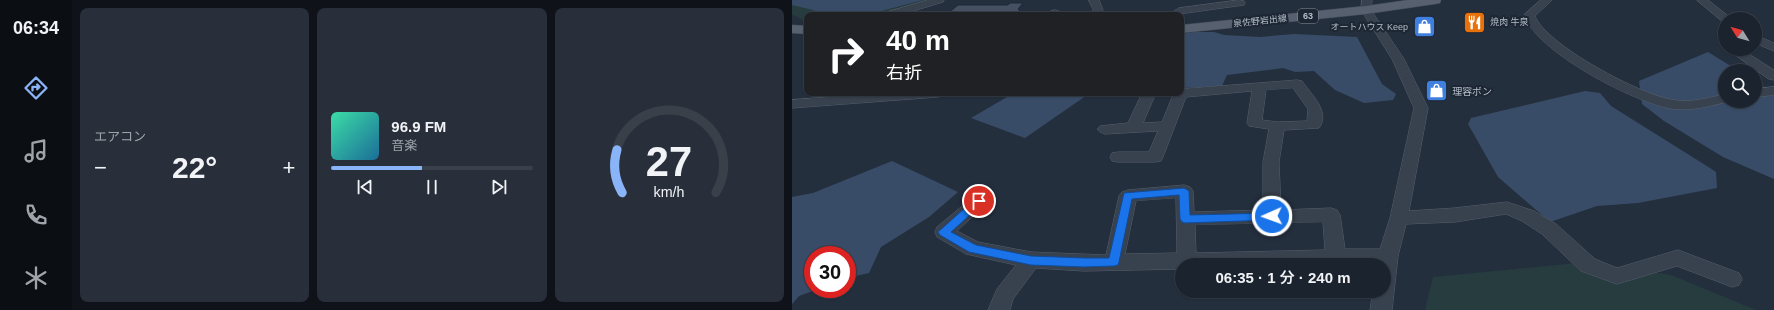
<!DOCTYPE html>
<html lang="ja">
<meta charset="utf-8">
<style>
body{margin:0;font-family:Helvetica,"Noto Sans JP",sans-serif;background:#282f3a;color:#f1f3f6;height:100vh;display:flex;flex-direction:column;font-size:15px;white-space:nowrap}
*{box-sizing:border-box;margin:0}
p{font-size:13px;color:#a0a4aa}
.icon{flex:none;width:22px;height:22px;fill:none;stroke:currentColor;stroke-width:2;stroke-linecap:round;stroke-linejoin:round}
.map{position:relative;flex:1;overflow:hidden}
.details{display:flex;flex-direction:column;gap:8px;padding:8px;background:#0f1319;width:720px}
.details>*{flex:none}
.top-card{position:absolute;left:12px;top:12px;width:380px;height:84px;border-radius:8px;box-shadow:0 1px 3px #0004,0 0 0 1px #39404a;background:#202124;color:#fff;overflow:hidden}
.needle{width:26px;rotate:307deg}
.controls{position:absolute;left:926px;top:12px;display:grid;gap:8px}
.controls a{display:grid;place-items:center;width:44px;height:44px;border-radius:50%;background:#1b232e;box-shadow:0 1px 3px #0004,0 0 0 1px #39404a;font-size:20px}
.speed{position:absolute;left:12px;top:246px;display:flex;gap:8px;font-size:20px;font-weight:700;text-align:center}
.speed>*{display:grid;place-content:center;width:52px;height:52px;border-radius:50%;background:#1b232e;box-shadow:0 1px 3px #0004,0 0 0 1px #39404a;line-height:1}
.speed .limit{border:6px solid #d22;background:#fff;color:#111}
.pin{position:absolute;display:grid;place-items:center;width:34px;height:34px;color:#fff;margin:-17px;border:2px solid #fff;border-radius:50%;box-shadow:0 1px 4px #0007}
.me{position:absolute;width:44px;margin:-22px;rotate:268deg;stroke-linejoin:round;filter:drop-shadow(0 0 3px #0008)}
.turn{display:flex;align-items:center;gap:14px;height:84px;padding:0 16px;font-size:18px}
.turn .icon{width:52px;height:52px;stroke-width:2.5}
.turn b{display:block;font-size:28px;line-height:34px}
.big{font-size:30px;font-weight:600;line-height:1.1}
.details .tile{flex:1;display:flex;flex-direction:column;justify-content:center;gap:6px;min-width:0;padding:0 14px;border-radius:8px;background:#282f3a}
.details .dial{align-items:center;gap:0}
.dial svg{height:104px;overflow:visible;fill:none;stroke:#39404a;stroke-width:7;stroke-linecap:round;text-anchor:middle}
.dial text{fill:#f1f3f6;stroke:none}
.song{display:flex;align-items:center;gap:12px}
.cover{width:48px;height:48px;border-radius:6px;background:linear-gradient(135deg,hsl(160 70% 55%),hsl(200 70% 35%))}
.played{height:4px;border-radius:2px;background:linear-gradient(90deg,#8ab4f8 45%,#39404a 45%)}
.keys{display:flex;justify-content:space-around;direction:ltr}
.heat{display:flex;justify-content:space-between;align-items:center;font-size:22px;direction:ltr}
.details .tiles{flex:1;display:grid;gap:8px;grid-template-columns:repeat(3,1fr)}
.trip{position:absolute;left:383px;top:258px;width:216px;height:40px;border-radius:20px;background:#1b232e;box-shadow:0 1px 3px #0004,0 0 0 1px #39404a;font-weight:600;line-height:40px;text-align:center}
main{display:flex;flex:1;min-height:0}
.menu{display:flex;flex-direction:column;width:72px;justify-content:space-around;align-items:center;background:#0b0e12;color:#a0a4aa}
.menu .icon{width:28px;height:28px}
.menu .selected{color:#8ab4f8}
.menu b{font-size:18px;color:#f1f3f6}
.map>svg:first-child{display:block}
.green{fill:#263c3f}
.water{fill:#394c67}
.building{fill:#455162;stroke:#1f2835}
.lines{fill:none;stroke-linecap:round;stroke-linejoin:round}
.minor-casing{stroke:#565f6c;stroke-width:1}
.major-casing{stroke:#414a57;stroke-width:1}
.minor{fill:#38414e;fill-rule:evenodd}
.major{fill:#56606e;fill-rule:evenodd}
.route{fill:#1a73e8;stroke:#114b97}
.labels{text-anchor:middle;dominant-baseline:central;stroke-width:4;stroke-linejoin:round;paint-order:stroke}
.shield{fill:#1d2633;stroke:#878f9c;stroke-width:1}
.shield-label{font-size:9px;font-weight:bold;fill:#b4bcc9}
.far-street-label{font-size:9px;fill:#b4bcc9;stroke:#1d2633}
.far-poi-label{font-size:9px;fill:#b4bcc9;stroke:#1d2633;text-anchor:start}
.poi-label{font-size:10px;fill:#b4bcc9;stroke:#1d2633;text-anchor:start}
</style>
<main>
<nav class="menu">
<b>06:34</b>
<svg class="icon selected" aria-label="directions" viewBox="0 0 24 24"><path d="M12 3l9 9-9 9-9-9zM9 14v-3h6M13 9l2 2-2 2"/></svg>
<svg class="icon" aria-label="music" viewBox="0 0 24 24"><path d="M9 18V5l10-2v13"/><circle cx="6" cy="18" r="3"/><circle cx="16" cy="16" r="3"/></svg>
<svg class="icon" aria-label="phone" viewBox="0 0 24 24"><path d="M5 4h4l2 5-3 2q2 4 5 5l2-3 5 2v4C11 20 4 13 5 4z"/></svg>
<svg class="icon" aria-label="climate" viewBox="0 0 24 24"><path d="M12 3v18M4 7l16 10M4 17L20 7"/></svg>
</nav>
<section class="details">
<div class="tiles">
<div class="tile"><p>エアコン</p>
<div class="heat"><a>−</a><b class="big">22°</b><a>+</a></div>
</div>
<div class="tile">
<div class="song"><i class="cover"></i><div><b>96.9 FM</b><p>音楽</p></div></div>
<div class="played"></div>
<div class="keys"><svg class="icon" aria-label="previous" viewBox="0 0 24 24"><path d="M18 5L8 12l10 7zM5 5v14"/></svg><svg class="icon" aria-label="pause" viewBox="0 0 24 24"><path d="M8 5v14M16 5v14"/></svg><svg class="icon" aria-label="next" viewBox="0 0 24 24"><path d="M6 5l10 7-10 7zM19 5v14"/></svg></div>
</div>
<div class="tile dial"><svg viewBox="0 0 100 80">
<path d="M14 69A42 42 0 1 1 86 69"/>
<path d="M14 69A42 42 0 0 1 10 36" stroke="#8ab4f8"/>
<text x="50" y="56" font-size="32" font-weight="700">27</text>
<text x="50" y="72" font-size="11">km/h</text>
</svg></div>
</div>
</section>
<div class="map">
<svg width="982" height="310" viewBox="0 0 982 310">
<rect width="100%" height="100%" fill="#242f3e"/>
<g class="green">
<polygon points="0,0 145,0 94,15 15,15 15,23 6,17 0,15"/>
<polygon points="796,262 879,275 964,310 633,310 641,277"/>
</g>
<g class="water">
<polygon points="0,0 131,0 74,15 33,15 21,10 0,5"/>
<polygon points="402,32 422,32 432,35 468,37 502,34 565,37 590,84 604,94 601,100 572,103 543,90 522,71 503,72 491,68 435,75 430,86 391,88 389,87 389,34"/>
<polygon points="916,52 947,71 933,71 933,101 963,101 963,81 982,93 982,179 931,157 872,121 850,104 847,81"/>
<polygon points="793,91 808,93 819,106 918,168 924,172 925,188 846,203 805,206 758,222 706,177 676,124 679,118"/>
<polygon points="222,93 298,93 233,138 179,118"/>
<polygon points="100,161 166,192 137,217 89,247 77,273 55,278 55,255 21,255 21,289 26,289 7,296 0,304 0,197 21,193"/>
</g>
<polygon class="building" points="218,3 231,3 226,9 232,15 154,15 166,5 216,5"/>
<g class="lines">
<defs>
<g id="minor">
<polygon points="136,0 152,0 151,2 108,15 91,15 92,13"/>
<polygon points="297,0 307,0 311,10 309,15 299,15 301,10"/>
<polygon points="447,0 452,1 453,3 452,5 387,14 382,11 387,8"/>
<path d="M570,0H580L579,10L612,59L636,108L617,211L663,208L715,202L742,211L764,224L803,259L825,268L886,250L947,273L950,279L947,285L940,287L885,266L825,284L789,271L750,234L730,221L714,214L663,222L614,224L606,256L600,310H578L581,291H592V265L585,264L390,265V269L292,271L244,268L221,299L218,310H196L205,289L224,265L174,254L145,237L143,232L145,227L181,197L187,195L193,197L196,201L193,205L165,231L186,242L239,252L314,255L327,196L330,192L336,190L392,185L398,187L401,191L402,212L471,210V162L477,129L457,126L455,123L460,91L394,97L371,157L369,161L363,162H326L320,161L318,157L320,153L326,152H357L366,131L313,134L308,132L305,129L308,126L336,123L350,93H364L351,123L370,122L381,95L379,93H389V89L505,80L510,81C519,94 539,112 527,128L492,130L487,162L489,210L539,208L545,210L548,215L553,249H588L598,218L622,108L600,59L569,10ZM501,88L516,109L515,121L485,122L470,120L474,90ZM384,198L385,253L333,254L344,201ZM531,222L533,250L404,253L403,225Z"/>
<path d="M749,0H760L743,16C754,45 850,96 882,100C899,103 916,98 933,94V101H938C919,106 900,111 881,109C843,103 744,52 732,15Z"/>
<polygon points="905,0 916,0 940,19 933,19 933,22 930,21"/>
<polygon points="263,10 267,11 267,15 257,15 259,11"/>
<polygon points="963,35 982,43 982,51 963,43"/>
<polygon points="935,49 949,49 982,70 982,80 977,79"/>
<polygon points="982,87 982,95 963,97 963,89"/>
<polygon points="91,93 153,93 151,96 146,97 0,108 0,100"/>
</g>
<g id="major">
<polygon points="616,0 649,0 648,3 643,4 574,14 389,33 389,25 574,6"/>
<polygon points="0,25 15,26 15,34 0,33"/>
</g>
</defs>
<use href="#minor" class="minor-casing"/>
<use href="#major" class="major-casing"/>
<use href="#minor" class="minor"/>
<use href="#major" class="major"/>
</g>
<polygon class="route" points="392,188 397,191 398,215 480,213 484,214 485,216 484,219 480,220 393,223 390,222 388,219 387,195 340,199 327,262 326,265 322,266 292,267 239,265 177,252 148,235 146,232 183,199 187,198 192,201 190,204 159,232 184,245 239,256 292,258 317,258 332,193"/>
<defs>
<symbol id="restaurant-square" viewBox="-11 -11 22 22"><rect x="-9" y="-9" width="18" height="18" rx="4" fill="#e8710a" stroke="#1d2633"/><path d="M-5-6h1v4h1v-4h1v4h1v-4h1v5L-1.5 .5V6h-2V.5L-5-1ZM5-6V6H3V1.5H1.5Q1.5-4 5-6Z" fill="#fff"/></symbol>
<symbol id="shop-square" viewBox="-11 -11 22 22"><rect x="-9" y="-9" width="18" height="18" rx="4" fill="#3f7fe0" stroke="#1d2633"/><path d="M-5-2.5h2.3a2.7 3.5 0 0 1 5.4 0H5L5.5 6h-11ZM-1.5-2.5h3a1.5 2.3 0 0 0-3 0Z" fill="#fff"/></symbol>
</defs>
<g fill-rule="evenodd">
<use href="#restaurant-square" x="670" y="10" width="25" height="25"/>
<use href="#shop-square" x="620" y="14" width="25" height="25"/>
<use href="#shop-square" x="632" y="78" width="25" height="25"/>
</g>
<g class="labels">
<rect class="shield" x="506" y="9" width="20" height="14" rx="3"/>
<g class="shield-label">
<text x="516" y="16">63</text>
</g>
<g class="far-street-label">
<text transform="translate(468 21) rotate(-6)">泉佐野岩出線</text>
</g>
<g class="far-poi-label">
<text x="698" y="22">焼肉 牛泉</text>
<text x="616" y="27" text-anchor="end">オートハウス Keep</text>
</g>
<g class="poi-label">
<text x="660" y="91">理容ボン</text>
</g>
</g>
</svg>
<div class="controls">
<a><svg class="needle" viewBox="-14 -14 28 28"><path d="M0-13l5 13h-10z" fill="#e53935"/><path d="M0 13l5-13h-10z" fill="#a0a4aa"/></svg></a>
<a><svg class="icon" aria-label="search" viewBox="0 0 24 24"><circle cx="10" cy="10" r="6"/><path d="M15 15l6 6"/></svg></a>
</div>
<div class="speed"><div class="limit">30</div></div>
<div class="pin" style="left:187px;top:201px;background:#d93025"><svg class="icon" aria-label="arrive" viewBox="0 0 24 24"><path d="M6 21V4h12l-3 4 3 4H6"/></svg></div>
<svg class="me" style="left:480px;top:216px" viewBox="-20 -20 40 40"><circle r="17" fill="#1a73e8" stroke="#fff" stroke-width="3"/><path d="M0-11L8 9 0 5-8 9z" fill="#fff"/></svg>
<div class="trip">06:35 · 1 分 · 240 m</div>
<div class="top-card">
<div class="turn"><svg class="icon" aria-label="right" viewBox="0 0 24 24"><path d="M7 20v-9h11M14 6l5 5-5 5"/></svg><div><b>40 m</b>右折</div></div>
</div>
</div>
</main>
